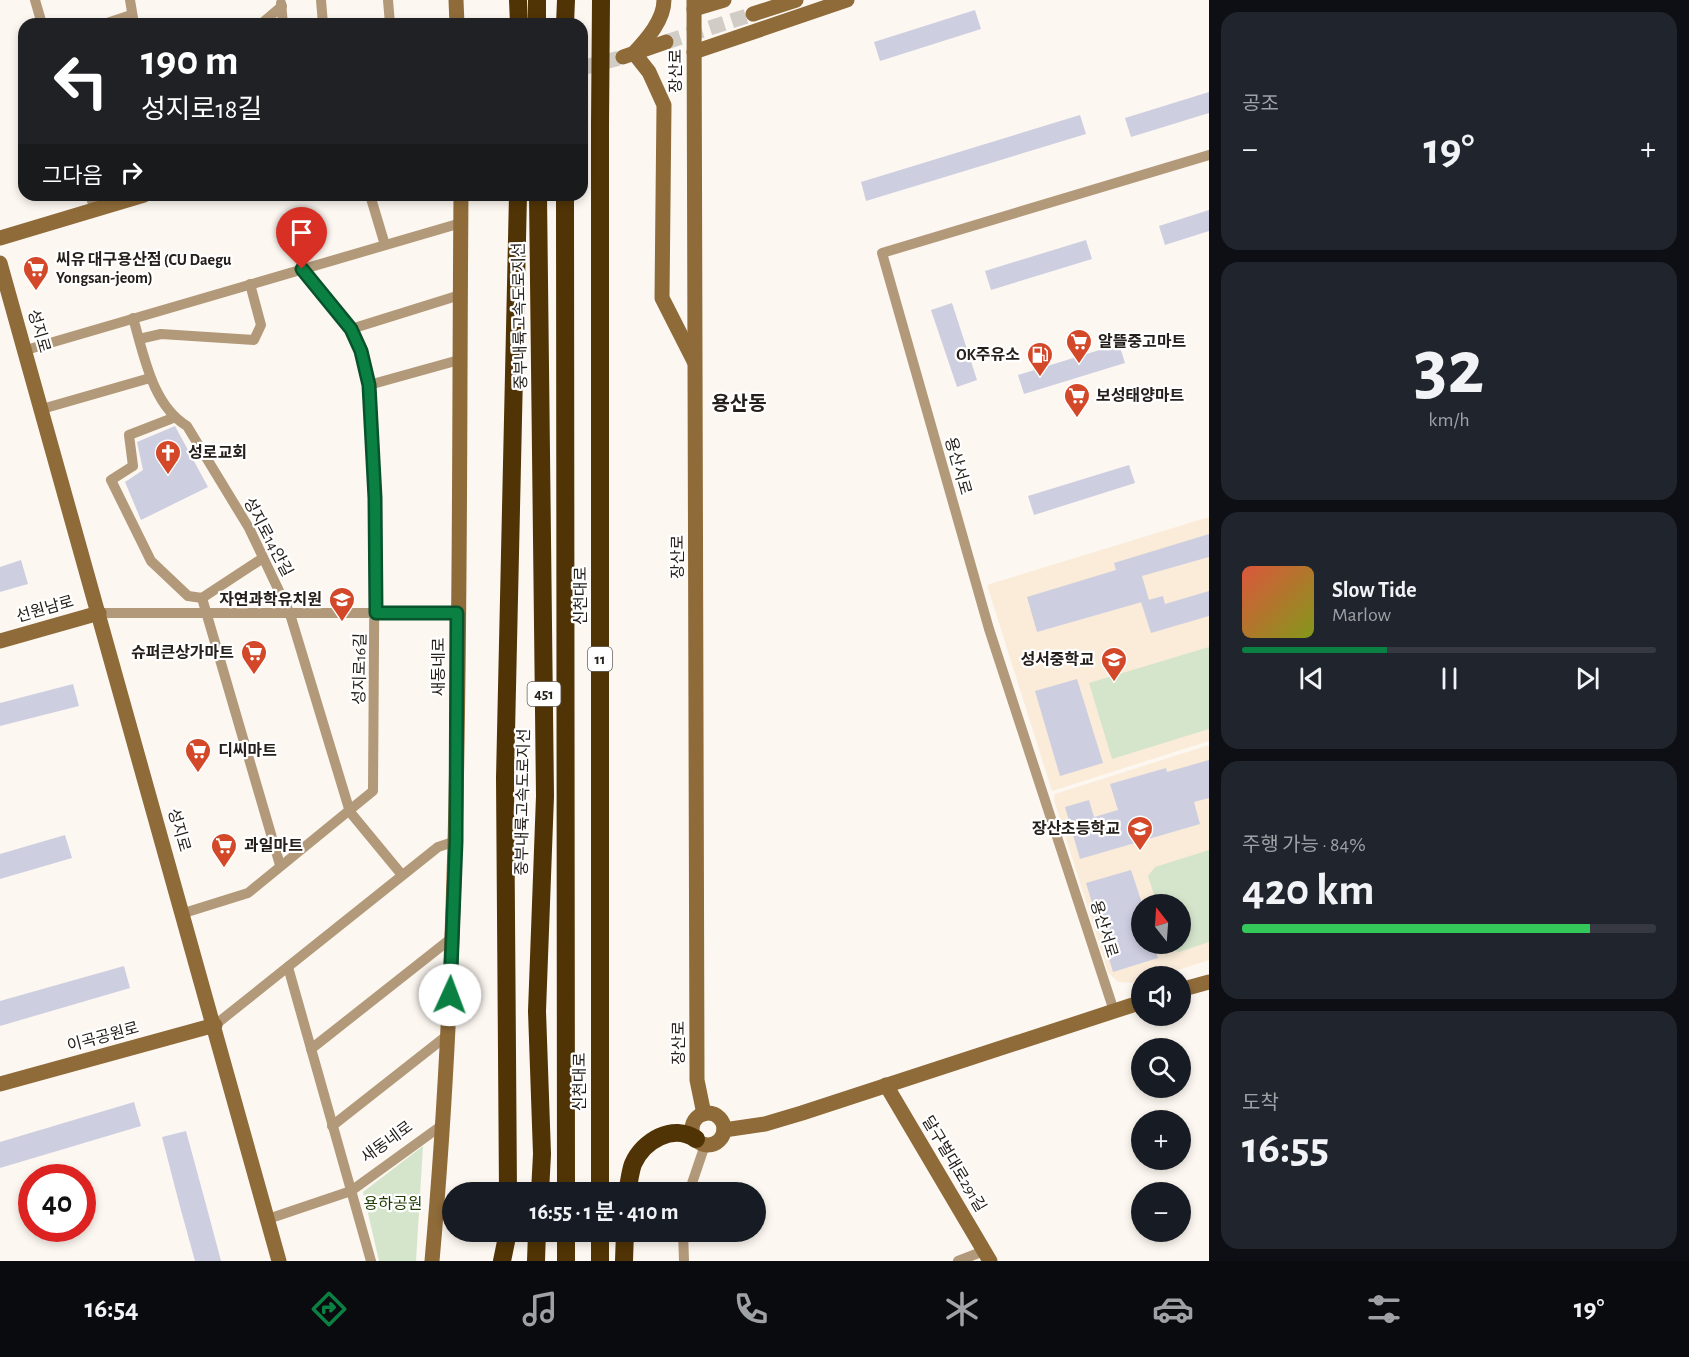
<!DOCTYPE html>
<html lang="ko">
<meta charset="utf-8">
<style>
body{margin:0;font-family:"Alegreya Sans","Noto Sans KR",sans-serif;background:#20242c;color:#f1f3f6;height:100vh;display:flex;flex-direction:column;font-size:22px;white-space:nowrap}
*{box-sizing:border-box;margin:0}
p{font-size:20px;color:#9ea1a6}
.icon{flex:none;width:33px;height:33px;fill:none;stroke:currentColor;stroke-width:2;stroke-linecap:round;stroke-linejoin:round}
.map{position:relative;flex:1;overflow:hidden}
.panel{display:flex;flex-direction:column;gap:12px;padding:12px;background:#0d0f14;width:480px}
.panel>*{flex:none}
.guide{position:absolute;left:18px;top:18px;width:570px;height:183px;border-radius:18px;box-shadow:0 3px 9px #0003;background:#202124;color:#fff;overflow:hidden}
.needle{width:39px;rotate:343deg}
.fabs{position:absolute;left:1131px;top:894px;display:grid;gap:12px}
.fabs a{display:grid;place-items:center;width:60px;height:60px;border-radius:50%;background:#171b24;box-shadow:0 3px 9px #0003;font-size:30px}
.speed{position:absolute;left:18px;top:1164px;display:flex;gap:12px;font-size:30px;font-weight:700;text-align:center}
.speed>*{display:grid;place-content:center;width:78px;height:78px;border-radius:50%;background:#171b24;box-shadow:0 3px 9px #0003;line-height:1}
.speed .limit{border:9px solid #d22;background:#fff;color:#111}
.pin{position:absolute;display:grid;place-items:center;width:51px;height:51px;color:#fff;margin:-62px -26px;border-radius:50% 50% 50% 0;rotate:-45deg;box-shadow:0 0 6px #0007}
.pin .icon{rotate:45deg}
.me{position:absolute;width:66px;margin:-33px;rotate:2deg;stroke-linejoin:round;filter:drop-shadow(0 0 4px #0008)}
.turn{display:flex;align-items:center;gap:21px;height:126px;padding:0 24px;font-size:27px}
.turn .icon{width:78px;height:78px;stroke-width:2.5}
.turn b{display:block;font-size:42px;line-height:51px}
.then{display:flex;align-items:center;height:57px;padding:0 24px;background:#0003;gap:12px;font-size:22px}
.big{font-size:45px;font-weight:600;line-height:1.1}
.panel .card{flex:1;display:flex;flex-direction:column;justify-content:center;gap:9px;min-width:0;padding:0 21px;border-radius:18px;background:#20242c}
.panel .dial{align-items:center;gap:0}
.dial b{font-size:78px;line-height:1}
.song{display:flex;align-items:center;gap:18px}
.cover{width:72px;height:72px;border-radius:9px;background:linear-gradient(135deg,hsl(10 70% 55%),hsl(70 70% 35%))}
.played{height:6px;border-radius:3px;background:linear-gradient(90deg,#0b8043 35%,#363941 35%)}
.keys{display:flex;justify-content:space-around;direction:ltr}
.heat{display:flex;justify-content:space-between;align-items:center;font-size:33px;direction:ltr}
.charge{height:9px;border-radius:4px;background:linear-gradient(90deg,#34c759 84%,#363941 0)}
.trip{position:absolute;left:442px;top:1182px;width:324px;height:60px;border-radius:30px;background:#171b24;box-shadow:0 3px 9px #0003;font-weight:600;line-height:60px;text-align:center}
.dock{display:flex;height:96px;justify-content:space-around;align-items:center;background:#090b0e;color:#9ea1a6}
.dock .icon{width:42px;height:42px}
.dock .current{color:#0b8043}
.dock b{font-size:27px;color:#f1f3f6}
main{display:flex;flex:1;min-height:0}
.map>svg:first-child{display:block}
.education{fill:#faecd9;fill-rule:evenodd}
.green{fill:#d5e5cc}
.building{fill:#cecee1}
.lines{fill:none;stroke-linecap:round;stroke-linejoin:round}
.secondary-tunnel{stroke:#d2ccc6;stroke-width:15;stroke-dasharray:15 8;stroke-linecap:butt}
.street{stroke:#b29979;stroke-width:10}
.secondary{stroke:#8f6b39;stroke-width:15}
.highway{stroke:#513405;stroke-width:18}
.highway-bridge{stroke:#513405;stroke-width:18}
.route-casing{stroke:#07532c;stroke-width:15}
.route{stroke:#0b8043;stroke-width:10}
.labels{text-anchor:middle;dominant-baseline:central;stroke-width:4.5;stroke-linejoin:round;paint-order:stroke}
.shield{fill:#fff;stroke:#66635f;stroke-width:1.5}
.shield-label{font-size:15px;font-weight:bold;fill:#25201b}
.street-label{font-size:16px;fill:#25201b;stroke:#fff}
.poi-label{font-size:16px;font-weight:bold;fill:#25201b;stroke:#fff;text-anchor:start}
.park-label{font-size:16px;fill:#1f3c02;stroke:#fff}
.quarter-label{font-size:20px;font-weight:bold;fill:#25201b;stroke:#fff}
</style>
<main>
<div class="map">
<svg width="1209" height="1261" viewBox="0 0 1209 1261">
<rect width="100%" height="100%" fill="#fdf7f1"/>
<g class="education">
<polygon points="1209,517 1209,741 1052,791 987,585"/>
<path d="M1209,745V960L1159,976H1142L1141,982L1137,983L1118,982L1108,972L1054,800L1055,794ZM1142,904H1180V944H1142Z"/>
</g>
<g class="green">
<polygon points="1209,647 1209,729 1112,759 1089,683"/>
<polygon points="1209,850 1209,942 1179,952 1170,950 1168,944 1180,944 1180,904 1157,904 1148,876 1155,867"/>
<polygon points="423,1146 416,1261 379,1261 363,1192"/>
</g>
<g class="building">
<polygon points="975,10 981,29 880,61 874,42"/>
<polygon points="1209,92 1209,113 1131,137 1125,118"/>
<polygon points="1080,115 1086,134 866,201 861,182"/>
<polygon points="1209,210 1209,231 1165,245 1159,226"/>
<polygon points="1086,240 1092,259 991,290 985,271"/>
<polygon points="952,303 977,380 957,387 931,310"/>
<polygon points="1119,344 1125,363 1024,394 1018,375"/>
<polygon points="175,426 208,487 141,520 125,482 143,470 137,442"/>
<polygon points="1129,465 1135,483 1034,515 1028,496"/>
<polygon points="1209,534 1209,557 1142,576 1149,600 1037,632 1027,597 1116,570 1114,563"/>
<polygon points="21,560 28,584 0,592 0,567"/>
<polygon points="1209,591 1209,616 1151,633 1141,602 1163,596 1165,604"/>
<polygon points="1077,679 1103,763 1060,776 1035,691"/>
<polygon points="73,684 79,706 0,726 0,703"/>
<polygon points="1209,760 1209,798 1194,802 1200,824 1080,859 1065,807 1089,800 1094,817 1118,810 1110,784 1166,768 1167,772"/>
<polygon points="65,835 72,858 0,879 0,854"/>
<polygon points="1131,870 1142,903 1142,944 1153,944 1158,958 1113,972 1086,883"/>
<polygon points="124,966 130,988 0,1026 0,1001"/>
<polygon points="134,1102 141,1126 0,1168 0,1142"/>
<polygon points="186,1131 208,1212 221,1261 195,1261 179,1203 162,1137"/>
</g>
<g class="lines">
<g class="secondary-tunnel">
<polyline points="666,42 753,14"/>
<polyline points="582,68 623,57"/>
</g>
<g class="street">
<polyline points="35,0 42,24"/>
<polyline points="130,0 134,24"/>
<polyline points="321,0 323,24"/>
<polyline points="388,0 390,24"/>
<polyline points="281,3 283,24"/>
<polyline points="104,24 131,15"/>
<polyline points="261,24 282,6"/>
<polyline points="90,195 95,210"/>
<polyline points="370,195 385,245"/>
<path d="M133,318C144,355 152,405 187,426L249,528L290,614L350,812L402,875"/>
<polyline points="351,329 460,295"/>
<polyline points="139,339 161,334 254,340 261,325 250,284"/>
<polyline points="26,350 461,223"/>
<polyline points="369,385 459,360"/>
<polyline points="42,409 150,378"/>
<polyline points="173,418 129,435 133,466 111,480 151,561 188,596 202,598 280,865"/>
<polyline points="202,598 263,558"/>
<polyline points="99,613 457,613"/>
<polyline points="184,913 248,893 373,791 375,498 369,385 361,352 351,329 302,269"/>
<polyline points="288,967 371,1261"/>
<polyline points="1114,1011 989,629 882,253 1209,155"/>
<polyline points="215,1025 438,847 456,841"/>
<polyline points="311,1049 453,937"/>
<polyline points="332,1126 449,1034"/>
<polyline points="689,1192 705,1145"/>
<polyline points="268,1219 351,1191 445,1123"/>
<polyline points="683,1232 684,1261"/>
<polyline points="958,1261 984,1251"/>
</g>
<g class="secondary">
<polyline points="456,0 457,24"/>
<path d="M664,0C664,20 647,39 634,53L649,72L664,105L662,298L694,361"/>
<polyline points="694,0 697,1080 704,1114"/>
<polyline points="694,9 724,0"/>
<polyline points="753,14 796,0"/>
<polyline points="694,52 847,0"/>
<polyline points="623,57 666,42"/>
<polyline points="0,238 144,195"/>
<polyline points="0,263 279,1261"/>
<polyline points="0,641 99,613"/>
<polyline points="1180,990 1209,982"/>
<polyline points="0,1084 215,1025"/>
<polyline points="886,1085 990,1261"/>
<circle cx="708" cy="1129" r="16"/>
<polyline points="724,1130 765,1124 802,1113 1142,1002"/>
<path d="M432,1261C464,907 458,551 461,195"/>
</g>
<g class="highway">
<polyline points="518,0 519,24"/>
<polyline points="537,0 537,24"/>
<polyline points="565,24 566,0"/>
<polyline points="538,195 545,796 537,1011 542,1154 540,1192"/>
<polyline points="565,195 566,1192"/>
<polyline points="508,1192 505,778 518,195"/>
<polyline points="600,1192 600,125"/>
<path d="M627,1192C629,1184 630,1172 633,1164C643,1141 673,1123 696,1139"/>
<polyline points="600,1232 600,1261"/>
<polyline points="502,1261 508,1232"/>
<polyline points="536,1261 537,1232"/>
<polyline points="566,1261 566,1232"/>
<polyline points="624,1261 625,1232"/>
</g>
<polyline class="highway-bridge" points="600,125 601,0"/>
</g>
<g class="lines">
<defs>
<polyline id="route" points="302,269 351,329 361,351 369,385 375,498 376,613 457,613 456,841 450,995"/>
</defs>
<use href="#route" class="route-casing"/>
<use href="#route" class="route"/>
</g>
<defs>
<symbol id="supermarket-pin" viewBox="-11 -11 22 30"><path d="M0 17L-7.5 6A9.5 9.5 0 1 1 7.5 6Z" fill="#d24829" stroke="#fff"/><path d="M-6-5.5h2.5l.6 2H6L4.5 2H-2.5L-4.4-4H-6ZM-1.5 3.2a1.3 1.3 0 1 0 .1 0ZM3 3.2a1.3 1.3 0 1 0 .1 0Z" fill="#fff"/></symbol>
<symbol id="fuel-pin" viewBox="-11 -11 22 30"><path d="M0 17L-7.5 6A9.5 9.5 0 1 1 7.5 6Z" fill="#d24829" stroke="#fff"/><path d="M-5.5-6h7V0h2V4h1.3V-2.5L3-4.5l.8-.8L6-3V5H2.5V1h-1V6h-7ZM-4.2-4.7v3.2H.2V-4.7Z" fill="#fff"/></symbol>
<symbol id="church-pin" viewBox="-11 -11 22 30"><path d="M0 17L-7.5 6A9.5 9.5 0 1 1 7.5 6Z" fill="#d24829" stroke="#fff"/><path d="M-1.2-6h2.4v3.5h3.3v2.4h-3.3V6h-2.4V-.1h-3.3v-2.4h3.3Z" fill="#fff"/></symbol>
<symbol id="school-pin" viewBox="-11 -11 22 30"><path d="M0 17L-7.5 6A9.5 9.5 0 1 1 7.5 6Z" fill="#d24829" stroke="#fff"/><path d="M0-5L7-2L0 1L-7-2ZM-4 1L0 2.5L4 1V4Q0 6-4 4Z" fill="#fff"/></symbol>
</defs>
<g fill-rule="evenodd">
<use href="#supermarket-pin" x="21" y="254" width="30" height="40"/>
<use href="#supermarket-pin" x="1064" y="327" width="30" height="40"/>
<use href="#fuel-pin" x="1025" y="340" width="30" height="40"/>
<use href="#supermarket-pin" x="1062" y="381" width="30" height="40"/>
<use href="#church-pin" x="153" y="438" width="30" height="40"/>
<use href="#school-pin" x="327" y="585" width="30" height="40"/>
<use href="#supermarket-pin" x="239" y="638" width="30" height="40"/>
<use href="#school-pin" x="1099" y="645" width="30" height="40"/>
<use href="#supermarket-pin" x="183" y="736" width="30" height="40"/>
<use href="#school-pin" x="1125" y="814" width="30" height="40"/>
<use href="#supermarket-pin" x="209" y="831" width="30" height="40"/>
</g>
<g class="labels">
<g class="shield">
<rect x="588" y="647" width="24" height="24" rx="4.5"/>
<rect x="527.5" y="682" width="33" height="24" rx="4.5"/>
</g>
<g class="shield-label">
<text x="600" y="659">11</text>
<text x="544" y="694">451</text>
</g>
<g class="street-label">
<text transform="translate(676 71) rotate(-90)">장산로</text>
<text transform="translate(520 316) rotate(-91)">중부내륙고속도로지선</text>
<text transform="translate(39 331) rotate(74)">성지로</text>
<text transform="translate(958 466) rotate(74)">용산서로</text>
<text transform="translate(268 537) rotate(62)">성지로14안길</text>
<text transform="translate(678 557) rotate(-90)">장산로</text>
<text transform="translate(581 596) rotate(-90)">신천대로</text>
<text transform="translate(45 609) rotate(-16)">선원남로</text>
<text transform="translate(439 667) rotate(-90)">새동네로</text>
<text transform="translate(360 669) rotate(-89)">성지로16길</text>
<text transform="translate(523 802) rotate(-89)">중부내륙고속도로지선</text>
<text transform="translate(179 830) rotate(74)">성지로</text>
<text transform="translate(1104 929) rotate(73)">용산서로</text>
<text transform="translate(103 1037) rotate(-15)">이곡공원로</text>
<text transform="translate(679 1043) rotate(-90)">장산로</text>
<text transform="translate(580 1082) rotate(-90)">신천대로</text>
<text transform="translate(387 1142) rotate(-36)">새동네로</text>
<text transform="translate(954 1164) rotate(59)">달구벌대로291길</text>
</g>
<g class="poi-label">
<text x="56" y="260">씨유 대구용산점 (CU Daegu<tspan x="56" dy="18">Yongsan-jeom)</tspan></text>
<text x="1098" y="342">알뜰중고마트</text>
<text x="1020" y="355" text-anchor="end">OK주유소</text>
<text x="1096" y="396">보성태양마트</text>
<text x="188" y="453">성로교회</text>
<text x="322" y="600" text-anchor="end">자연과학유치원</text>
<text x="234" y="653" text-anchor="end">슈퍼큰상가마트</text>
<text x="1094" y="660" text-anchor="end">성서중학교</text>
<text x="218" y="751">디씨마트</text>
<text x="1120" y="829" text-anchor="end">장산초등학교</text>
<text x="244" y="846">과일마트</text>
</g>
<g class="park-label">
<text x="393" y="1204">용하공원</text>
</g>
<g class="quarter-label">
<text x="739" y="404">용산동</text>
</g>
</g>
</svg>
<div class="fabs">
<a><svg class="needle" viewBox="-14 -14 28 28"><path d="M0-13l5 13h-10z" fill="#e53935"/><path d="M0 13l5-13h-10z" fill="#9ea1a6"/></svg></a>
<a><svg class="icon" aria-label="sound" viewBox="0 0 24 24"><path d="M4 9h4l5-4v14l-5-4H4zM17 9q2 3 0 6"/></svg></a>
<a><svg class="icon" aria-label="search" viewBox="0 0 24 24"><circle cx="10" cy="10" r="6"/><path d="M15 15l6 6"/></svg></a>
<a>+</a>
<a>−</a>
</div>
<div class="speed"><div class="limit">40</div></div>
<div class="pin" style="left:302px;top:269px;background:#d93025"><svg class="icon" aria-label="arrive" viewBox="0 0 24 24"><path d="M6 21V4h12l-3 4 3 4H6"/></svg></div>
<svg class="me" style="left:450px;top:995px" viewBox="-20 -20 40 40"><circle r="19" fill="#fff"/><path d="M0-13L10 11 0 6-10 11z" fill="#0b8043"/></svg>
<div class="trip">16:55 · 1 분 · 410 m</div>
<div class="guide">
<div class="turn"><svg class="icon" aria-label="left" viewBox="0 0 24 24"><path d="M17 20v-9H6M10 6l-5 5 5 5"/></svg><div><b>190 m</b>성지로18길</div></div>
<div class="then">그다음<svg class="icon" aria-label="right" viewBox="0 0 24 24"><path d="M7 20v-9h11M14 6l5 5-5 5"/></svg></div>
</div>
</div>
<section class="panel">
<div class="card"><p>공조</p>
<div class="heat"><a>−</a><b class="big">19°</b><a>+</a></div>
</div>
<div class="card dial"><b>32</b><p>km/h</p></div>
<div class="card">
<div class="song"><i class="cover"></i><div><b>Slow Tide</b><p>Marlow</p></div></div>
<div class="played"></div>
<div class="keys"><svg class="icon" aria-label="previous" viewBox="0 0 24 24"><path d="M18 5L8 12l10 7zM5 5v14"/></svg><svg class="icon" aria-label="pause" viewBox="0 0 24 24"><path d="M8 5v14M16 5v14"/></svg><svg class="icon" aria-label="next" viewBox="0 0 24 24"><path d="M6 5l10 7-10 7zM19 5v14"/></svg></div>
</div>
<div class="card"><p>주행 가능 · 84%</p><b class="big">420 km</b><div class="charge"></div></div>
<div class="card"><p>도착</p><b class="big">16:55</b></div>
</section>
</main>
<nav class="dock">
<b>16:54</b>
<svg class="icon current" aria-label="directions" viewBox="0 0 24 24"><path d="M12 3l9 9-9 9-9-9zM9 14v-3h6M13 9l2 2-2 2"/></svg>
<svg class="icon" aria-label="music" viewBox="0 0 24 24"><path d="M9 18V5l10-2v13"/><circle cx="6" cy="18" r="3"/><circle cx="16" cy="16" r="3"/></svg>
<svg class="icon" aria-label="phone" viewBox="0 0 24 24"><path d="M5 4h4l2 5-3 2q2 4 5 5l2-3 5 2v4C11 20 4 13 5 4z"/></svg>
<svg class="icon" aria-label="climate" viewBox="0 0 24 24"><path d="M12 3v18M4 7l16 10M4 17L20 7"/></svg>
<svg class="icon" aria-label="car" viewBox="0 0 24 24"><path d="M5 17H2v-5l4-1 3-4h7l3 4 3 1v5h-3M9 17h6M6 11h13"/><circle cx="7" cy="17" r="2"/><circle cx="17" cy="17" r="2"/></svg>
<svg class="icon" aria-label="filters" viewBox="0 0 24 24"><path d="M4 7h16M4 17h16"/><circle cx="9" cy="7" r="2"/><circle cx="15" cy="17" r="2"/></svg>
<b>19°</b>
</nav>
